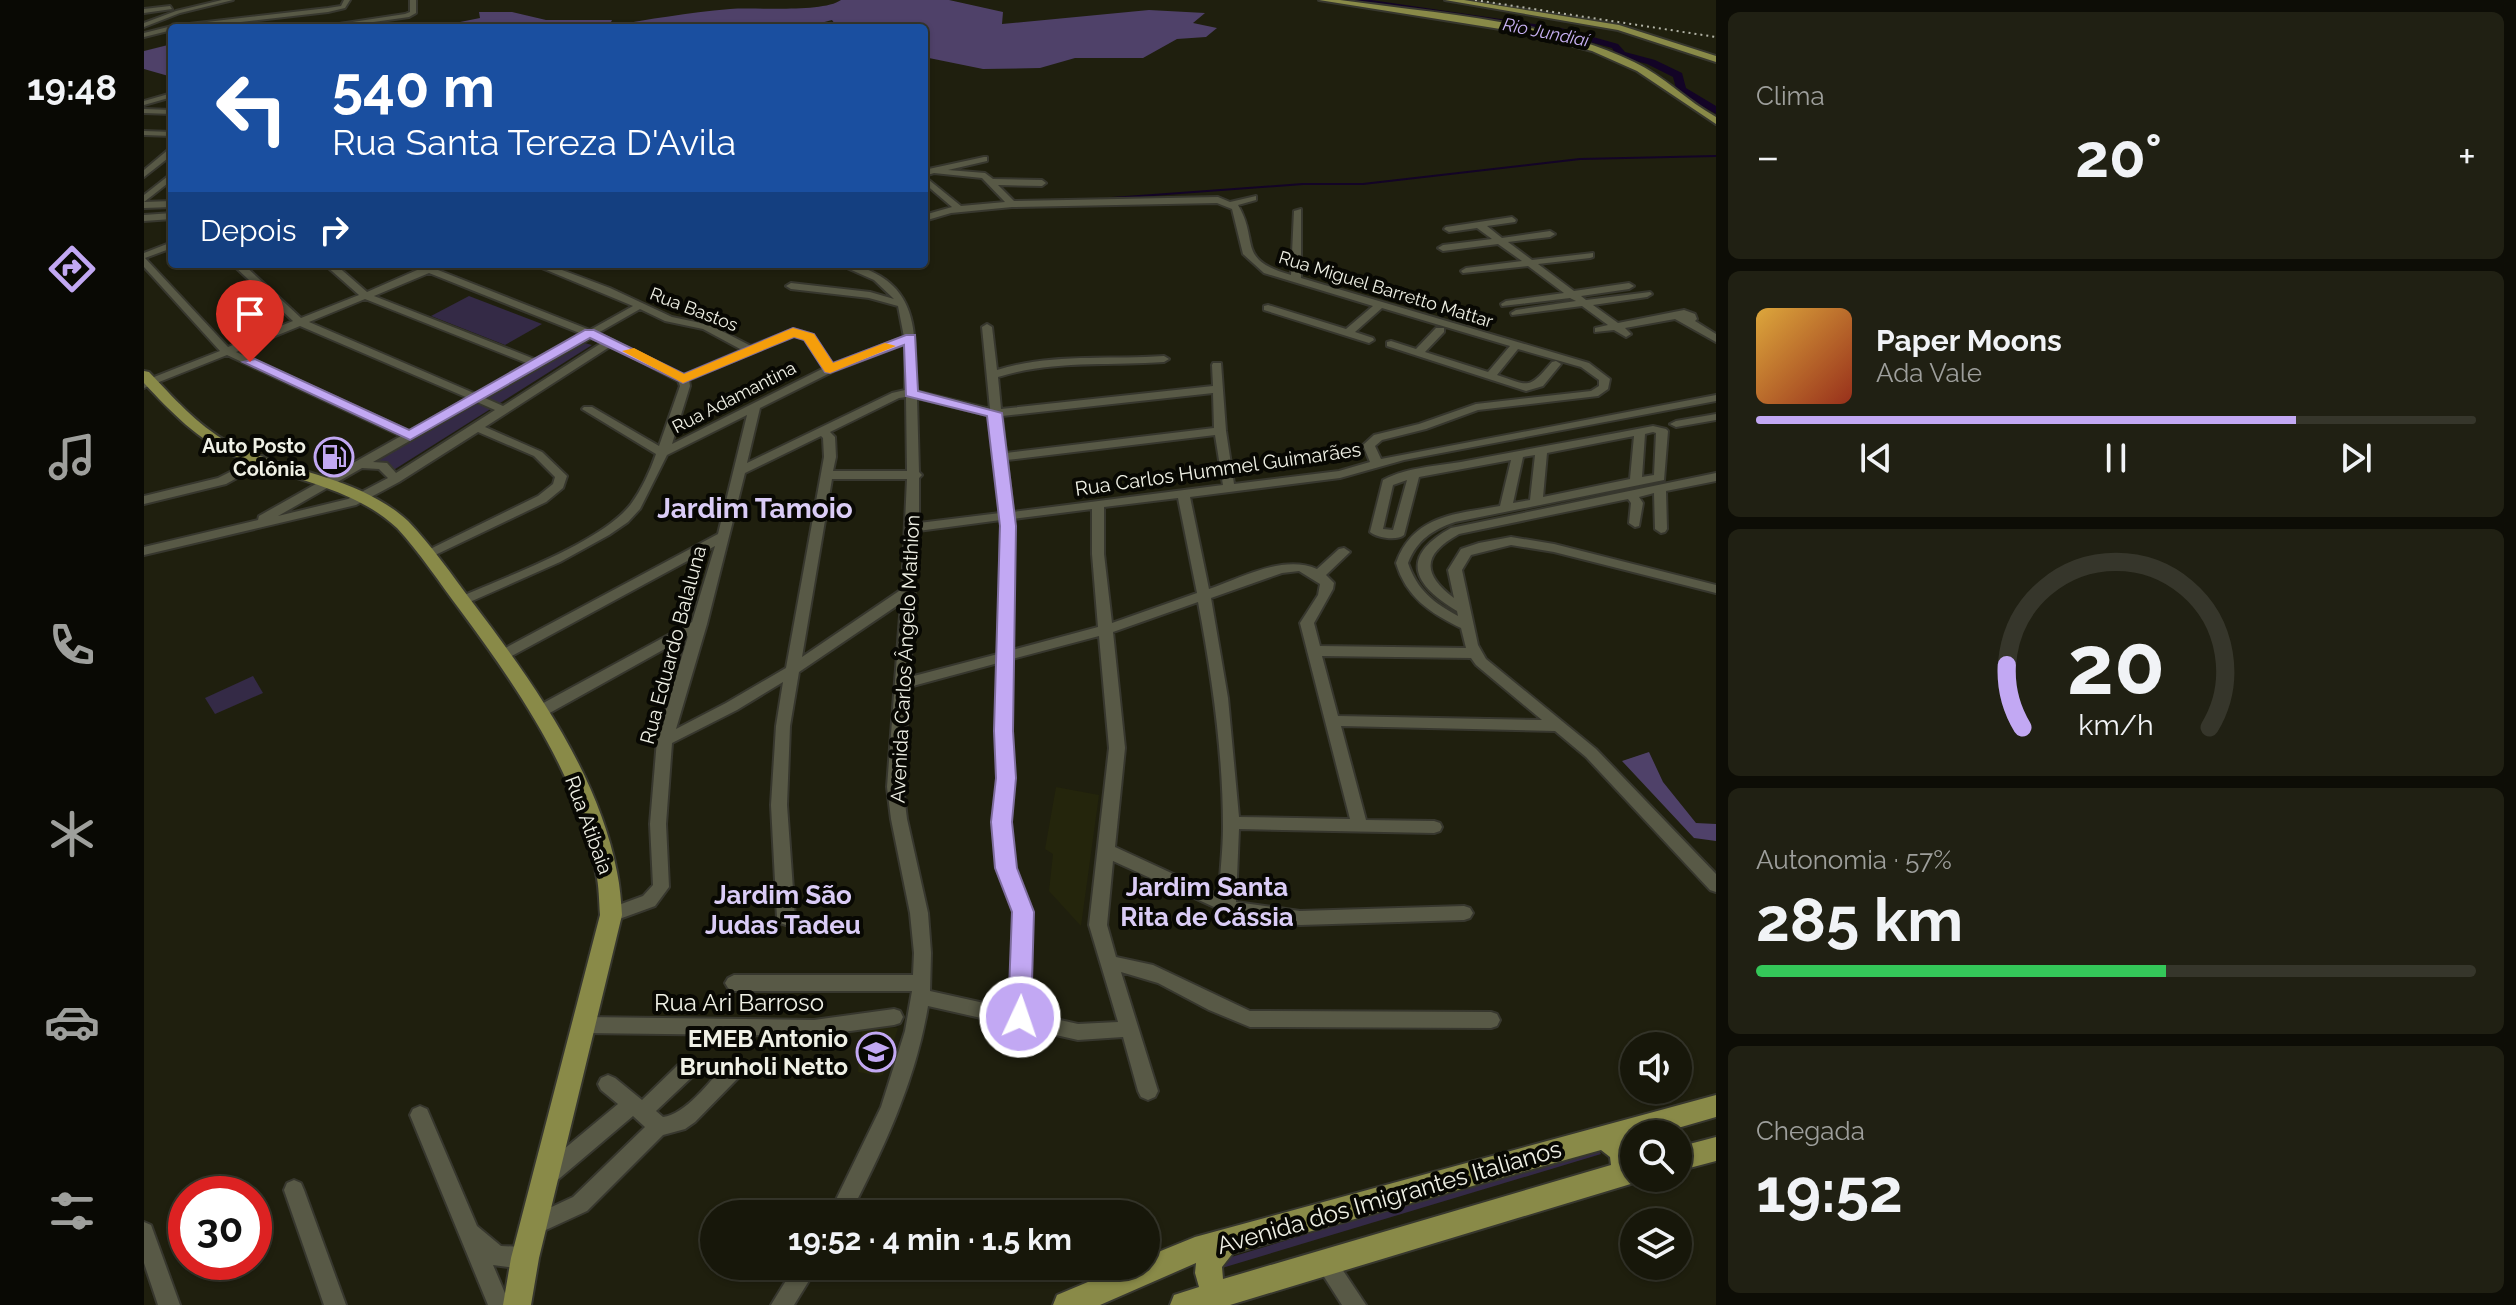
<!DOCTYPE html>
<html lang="pt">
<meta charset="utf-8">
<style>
body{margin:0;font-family:Raleway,sans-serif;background:#202013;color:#f1f3f6;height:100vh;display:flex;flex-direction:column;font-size:30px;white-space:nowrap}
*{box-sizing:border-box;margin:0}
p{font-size:26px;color:#9e9f9c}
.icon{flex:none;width:44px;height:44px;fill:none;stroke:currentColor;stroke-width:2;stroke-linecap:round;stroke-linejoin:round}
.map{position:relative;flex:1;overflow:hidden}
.panel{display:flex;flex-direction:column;gap:12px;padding:12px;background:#0d0d06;width:800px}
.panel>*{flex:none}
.guide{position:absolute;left:24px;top:24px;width:760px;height:244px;border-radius:8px;box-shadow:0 2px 6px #0004,0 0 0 2px #36362b;background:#1a4fa0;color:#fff;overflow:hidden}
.fabs{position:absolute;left:1476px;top:1032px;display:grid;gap:16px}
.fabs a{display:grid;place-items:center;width:72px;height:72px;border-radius:50%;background:#17170a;box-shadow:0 2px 6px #0004,0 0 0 2px #36362b;font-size:40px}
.speed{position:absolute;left:24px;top:1176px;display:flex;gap:16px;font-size:40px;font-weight:700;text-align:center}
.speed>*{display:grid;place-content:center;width:104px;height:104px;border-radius:50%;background:#17170a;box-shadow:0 2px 6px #0004,0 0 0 2px #36362b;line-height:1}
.speed .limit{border:12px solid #d22;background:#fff;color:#111}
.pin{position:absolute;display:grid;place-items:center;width:68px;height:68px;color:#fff;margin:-82px -34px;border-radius:50% 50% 50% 0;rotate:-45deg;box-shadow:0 0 8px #0007}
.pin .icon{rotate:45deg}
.me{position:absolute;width:88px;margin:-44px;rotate:3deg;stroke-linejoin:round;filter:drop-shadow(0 0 6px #0008)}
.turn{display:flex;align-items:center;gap:28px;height:168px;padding:0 32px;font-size:36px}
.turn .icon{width:104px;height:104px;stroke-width:2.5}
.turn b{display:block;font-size:56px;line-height:68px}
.then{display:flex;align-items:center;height:76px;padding:0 32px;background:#0003;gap:16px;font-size:30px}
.big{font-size:60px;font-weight:700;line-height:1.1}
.panel .card{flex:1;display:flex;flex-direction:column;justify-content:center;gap:12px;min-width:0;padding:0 28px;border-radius:12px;background:#202013}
.panel .dial{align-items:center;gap:0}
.dial svg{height:208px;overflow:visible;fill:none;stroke:#36362b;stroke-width:7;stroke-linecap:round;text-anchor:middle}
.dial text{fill:#f1f3f6;stroke:none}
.song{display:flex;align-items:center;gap:24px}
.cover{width:96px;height:96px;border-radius:12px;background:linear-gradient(135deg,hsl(40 70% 55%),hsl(10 70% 35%))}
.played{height:8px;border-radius:4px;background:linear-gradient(90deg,#c2a8f3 75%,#36362b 75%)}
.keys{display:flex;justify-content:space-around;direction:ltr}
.heat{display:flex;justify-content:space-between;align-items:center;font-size:44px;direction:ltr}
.charge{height:12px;border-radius:6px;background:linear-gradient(90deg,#34c759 57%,#36362b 0)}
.trip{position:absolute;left:556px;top:1200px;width:460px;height:80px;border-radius:40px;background:#17170a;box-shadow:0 2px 6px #0004,0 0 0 2px #36362b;font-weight:700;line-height:80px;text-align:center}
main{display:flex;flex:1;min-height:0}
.tabs{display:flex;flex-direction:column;width:144px;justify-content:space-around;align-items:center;background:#090904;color:#9e9f9c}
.tabs .icon{width:56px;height:56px}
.tabs .selected{color:#c2a8f3}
.tabs b{font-size:36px;color:#f1f3f6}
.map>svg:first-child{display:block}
.built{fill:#24250c}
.green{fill:#342a46}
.forest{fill:#4f4169}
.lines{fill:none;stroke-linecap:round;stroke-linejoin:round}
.stream{stroke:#130426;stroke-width:2}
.river{fill:#130426;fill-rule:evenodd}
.minor-casing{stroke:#37372e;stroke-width:4}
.major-casing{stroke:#37372e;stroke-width:4}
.minor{fill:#585946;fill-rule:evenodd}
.major{fill:#898a48;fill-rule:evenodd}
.rail{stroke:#b2b3a6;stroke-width:2;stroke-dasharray:2 4;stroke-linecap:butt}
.route{fill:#c2a8f3;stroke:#7e6d9e;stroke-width:2}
.slow{fill:#f59e0b}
.labels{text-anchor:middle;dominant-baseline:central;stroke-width:8;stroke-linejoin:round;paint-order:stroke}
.far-water-label{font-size:18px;font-style:italic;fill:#c7b0f3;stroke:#080803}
.far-street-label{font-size:18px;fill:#eff0e5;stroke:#080803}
.poi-label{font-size:20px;font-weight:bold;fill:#eff0e5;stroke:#080803;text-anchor:end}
.street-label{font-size:20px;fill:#eff0e5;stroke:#080803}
.near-street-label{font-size:24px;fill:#eff0e5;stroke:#080803}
.near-poi-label{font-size:24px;font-weight:bold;fill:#eff0e5;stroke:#080803;text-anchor:end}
.near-neighbourhood-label{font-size:26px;font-weight:bold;fill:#daccf6;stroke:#080803}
.district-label{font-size:28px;font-weight:bold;fill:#daccf6;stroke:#080803}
</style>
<main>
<nav class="tabs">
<b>19:48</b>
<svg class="icon selected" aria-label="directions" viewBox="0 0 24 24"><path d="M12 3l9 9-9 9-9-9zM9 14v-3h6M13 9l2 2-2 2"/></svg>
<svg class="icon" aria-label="music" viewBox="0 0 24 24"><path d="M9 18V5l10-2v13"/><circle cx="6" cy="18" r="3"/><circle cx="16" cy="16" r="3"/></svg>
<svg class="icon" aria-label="phone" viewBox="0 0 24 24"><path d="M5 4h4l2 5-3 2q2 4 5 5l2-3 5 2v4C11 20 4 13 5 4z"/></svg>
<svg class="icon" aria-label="climate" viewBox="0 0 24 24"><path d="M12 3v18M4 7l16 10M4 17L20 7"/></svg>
<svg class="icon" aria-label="car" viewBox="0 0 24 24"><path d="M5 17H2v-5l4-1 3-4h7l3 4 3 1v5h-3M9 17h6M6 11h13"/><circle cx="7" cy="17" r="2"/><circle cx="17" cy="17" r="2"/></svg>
<svg class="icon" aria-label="filters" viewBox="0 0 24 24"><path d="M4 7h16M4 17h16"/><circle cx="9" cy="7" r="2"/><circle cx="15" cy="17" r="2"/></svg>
</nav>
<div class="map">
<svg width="1572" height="1305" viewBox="0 0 1572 1305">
<rect width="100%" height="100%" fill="#1f1f0e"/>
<g class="built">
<polygon points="912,787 955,795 937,926 905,891 909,854 901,849"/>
<polygon points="732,1027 754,1028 739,1075 735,1076 714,1072 718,1029"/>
</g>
<g class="green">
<polygon points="325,296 398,324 361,345 287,316"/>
<polygon points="437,342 448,345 248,471 227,460"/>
<polygon points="109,676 119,693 71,714 61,698"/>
<polygon points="1453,1147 1457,1154 1078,1268 1074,1261"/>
</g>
<g class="forest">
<path d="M697,0H805L859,12L858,24L1005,10L1061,13L1049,23L1073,28L1062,37L1033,39L999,58H931L896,68L839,69L780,57V28H694L688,20L658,28H183L244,19L235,23L306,24L336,18L335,12H368L402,20H468L465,26C507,19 542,13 586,9C611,7 679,13 697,0Z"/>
<polygon points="28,44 28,77 0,69 0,51"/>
<polygon points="1505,752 1519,782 1552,823 1572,824 1572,841 1550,838 1478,761"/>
</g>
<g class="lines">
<polyline class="stream" points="968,198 1159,184 1219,184 1436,159 1572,156"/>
<polygon class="river" points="1203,0 1227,0 1417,28 1474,44 1481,52 1511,60 1538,73 1542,88 1572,106 1572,114 1533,92 1529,77 1503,64 1473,56 1468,48 1416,34"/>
<defs>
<g id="minor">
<polygon points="78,0 89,0 36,13 0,27 0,23 32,11"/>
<polygon points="200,0 206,0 201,8 184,12 46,28 28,28 28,30 0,37 0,33 28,26 184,8 197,6"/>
<polygon points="266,0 272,0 272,13 265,17 187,28 169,28 261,14 266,12"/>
<polygon points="26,6 28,9 0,13 0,9"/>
<polygon points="28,93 28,97 0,105 0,101"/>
<polygon points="0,109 28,110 28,114 0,113"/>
<polygon points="0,131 28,132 28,136 0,135"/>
<polygon points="25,149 28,149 28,155 0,177 0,170"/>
<path d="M840,157H843V161L804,170L841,173L849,179L898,180L902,183L898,186L854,185L870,201L1074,197L1086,202L1112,196V200L1094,205C1116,242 1091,259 1147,275L1150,211L1157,209V278L1445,363L1466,379L1464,389L1454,396L1334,410L1282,429L1238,440L1231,446L1237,459L1572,395V401L1260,460L1196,478L1046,497L1065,589C1097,578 1139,554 1173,569L1195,549L1200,548L1206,552L1182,575L1190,583L1189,589L1170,623L1176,646L1322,648L1317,628C1286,613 1262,597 1252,563C1269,515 1312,514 1356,506L1367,460L1275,477L1260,535C1253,541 1233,538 1226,532L1239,480C1263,467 1295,466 1322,461C1385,449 1446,438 1509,426L1522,429L1524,431L1520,480L1311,522C1288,530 1273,540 1264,563C1273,590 1290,603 1314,616L1313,611C1269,585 1255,557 1307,528L1572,473V481L1522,491L1523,529L1521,532L1517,533L1511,529L1510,493L1495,497L1499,503L1495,526L1491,527L1485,523L1487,503L1484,499L1315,534C1279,554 1277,573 1310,598L1304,570L1317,549L1335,543L1367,537L1410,544L1572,585V593L1410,552L1367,545L1327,555L1318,570L1334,645L1342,659L1452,749L1572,874V892L1566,890L1442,757L1411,731L1197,726L1222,820L1290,821L1296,823L1298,827L1296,831L1290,833L1095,829L1092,902L1156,911L1320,906L1326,908L1329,913L1326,918L1320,920L1156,925L1092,917L969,861L963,925L972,957L1009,965L1106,1011L1347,1012L1353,1014L1356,1020L1353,1026L1347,1028L1106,1027L1065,1010L1014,983L977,972L1014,1091L1011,1097L1004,1100L997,1097L994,1091L979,1037L934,1040L784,1006C772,1080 740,1148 706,1214H685L737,1107L761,1031L768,991H590L584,988L581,983L584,978L590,975H769L770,953L766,913L747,819L743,787L757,603L655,672L646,726L643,805L651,918L648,923L642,925L636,923L633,918L627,805L632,726L639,682L593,710L528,743L522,824L525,887L511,906L467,922L461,920L458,915L461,910L499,896L509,885L506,824L513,740L544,636L402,715H392L390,711L392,707L548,622L571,546L362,659H352L350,656L352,653L574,534L603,415L523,455L496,509L484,522L465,535L416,562L319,605L312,601L314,598C361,577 457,543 487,504C498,489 506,471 512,454L438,409L440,407H448L515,446L536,386L534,381L467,346L341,427L398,452L423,476L419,488L402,502L287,557L282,558L276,554L394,496L409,484L411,477L390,456L334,432L255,482L212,505L0,555V547L114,520L115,516L257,436L83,355L0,388V381L76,351L0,267V253L28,242V248L1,258L84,347L149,321L88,264H99L157,318L215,295L180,264H191L223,292L280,267L305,264L294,270L446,330L489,306L388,264H402L466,288L528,317L566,325L607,346L649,329L669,335L688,364L760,337L754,306L725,298L647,289L642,286L647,283L726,292L750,299L730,280L694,264C710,264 723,268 736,276C778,301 770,350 772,391L846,409L838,327L843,324L848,327L853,370C907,353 964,360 1020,356L1025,359L1020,362C964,366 908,360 854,377L857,409L1069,386L1068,365L1069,363H1077L1082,431L1090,484L1195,471L1226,462L1219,445L1230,435L1275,424L1332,404L1447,391L1455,386V380L1437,367L1374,349L1353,375C1386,386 1384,390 1408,362L1412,361L1417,364L1399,386L1382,391L1243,346V342L1247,341L1272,349L1292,328H1300V332L1281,352L1344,372L1366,346L1238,308L1211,332L1229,338L1230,340L1225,343L1120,310V306L1124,305L1202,329L1229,306L1120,273L1099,254L1088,209L1073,203L868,207L807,213L780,221V215L808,207L780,183V176L817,206L861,202L838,178L790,173L780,176V170ZM285,273L438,334L393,360L230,296ZM221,299L385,364L332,394L165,322ZM496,309L521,321L559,329L598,350L539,375L454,333ZM156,326L324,398L265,431L92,352ZM650,335L661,339L680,368L528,444L546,386L545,380ZM447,338L459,342L359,406L341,398ZM761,344V390L748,393L603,463L616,408L690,371ZM1069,393L1070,428L862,453L858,416ZM762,397L763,471H689L692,457L691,437L686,432L755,398ZM773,398L847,416L856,513L775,523V478L778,475L775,472ZM333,402L351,410L252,473L243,463L229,462ZM1509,432L1512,433L1510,475L1498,477L1501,434ZM1071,435L1079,485L869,512L863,460ZM677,436L679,438L680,457L642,668L582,703L532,729L563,624L601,473ZM1490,436L1486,479L1399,497L1403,453ZM1391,455L1386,500L1369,503L1379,457ZM218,468L235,469L244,478L204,499L134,516ZM688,479H763L758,589L658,657ZM1263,480L1249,530L1239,529L1249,485ZM1034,498L1053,593L968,623L960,554V507ZM948,509V554L954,627L868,650L869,519ZM857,520L854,654L766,677L774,531ZM1155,571L1176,584L1174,595L1156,623L1206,819L1095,817L1084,698L1067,598L1138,573ZM1054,602C1068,676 1079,752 1079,827C1079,850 1076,872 1075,895L971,847L981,748L969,632ZM955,636L965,748L945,925L974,1022L934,1024L885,1013L888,912L870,868L865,822L870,778L866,731L868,659ZM1178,656L1327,658L1332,665L1398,720L1194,716ZM854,663L852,731L854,778L849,822L854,868L870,912L867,1009L786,991L787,953L784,913L763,819L759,787L765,687Z"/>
<polygon points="28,173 28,180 0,202 0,195"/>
<polygon points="28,201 28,207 0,208 0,202"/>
<polygon points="28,213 28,219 0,221 0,215"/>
<polygon points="1368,217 1372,220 1371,222 1343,226 1358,238 1406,231 1411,234 1406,237 1364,242 1388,260 1449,253 1449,257 1446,258 1394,264 1430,291 1485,283 1490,286 1485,289 1437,296 1442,300 1506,292 1508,294 1503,297 1449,305 1474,323 1540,310 1551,314 1553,319 1551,321 1572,334 1572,342 1531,319 1481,328 1487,334 1482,337 1470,330 1451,332 1451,328 1464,325 1438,306 1368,315 1367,313 1372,310 1432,301 1426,298 1358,306 1357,304 1362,301 1420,293 1384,266 1319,273 1317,271 1322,268 1378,261 1354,244 1299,251 1294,248 1299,245 1348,239 1333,228 1305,232 1300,229 1302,227"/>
<polygon points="1572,414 1572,420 1532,427 1526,424 1532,421"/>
<polygon points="118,456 124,460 122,462 82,484 0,504 0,496 74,478"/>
<polygon points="750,1009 756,1011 759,1017 756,1023 750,1025 670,1036 440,1033 434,1031 431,1025 434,1019 440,1017 670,1020"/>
<path d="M541,1062L548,1065L550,1071L548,1077L512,1111L519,1117C541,1115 566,1081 581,1065L588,1062L595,1065L597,1071L595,1077L551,1122L541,1129L519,1135L443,1211L391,1235L384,1232L381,1225L384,1218L429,1197L501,1127L489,1116L410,1183L403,1186L396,1183L393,1176L396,1169L474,1104L457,1090L454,1084L457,1078L464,1075L471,1078L498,1100L534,1065Z"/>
<polygon points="276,1106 283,1109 333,1226 357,1246 381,1247 388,1251 392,1258 388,1265 381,1269 349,1265 366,1305 344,1305 266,1115 269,1109"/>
<polygon points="150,1180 157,1183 160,1190 202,1305 180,1305 140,1190 143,1183"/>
<polygon points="0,1222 7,1225 36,1305 14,1305 0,1263"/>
<polygon points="1181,1250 1188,1254 1222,1305 1198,1305 1170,1261 1174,1254"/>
<polygon points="651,1266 674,1266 650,1305 627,1305"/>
</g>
<g id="major">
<path d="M1175,0H1196C1294,14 1400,19 1490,62C1520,76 1543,101 1572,117V124L1493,71L1448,51L1375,32Z"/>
<polygon points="1301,0 1320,0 1475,25 1572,56 1572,62 1474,30"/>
<path d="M0,371L5,372C29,397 53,425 84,442C142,473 214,475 264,521C288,546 308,575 329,603C389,682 454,773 473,872C476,886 477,901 478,915L395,1258L387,1305H359L367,1258L456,915C455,901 455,886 452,873C435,776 373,687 316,610C295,582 276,553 253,528C208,486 145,480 90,456C54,440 27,412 0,383Z"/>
<path d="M1572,1095V1117L1513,1134H1490V1140L1486,1142L1490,1151V1178H1500L1490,1183L1086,1305H1026L1030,1295L1055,1287L1051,1273L1052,1263L956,1305H909L913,1295L982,1266H1002V1257L1051,1237ZM1457,1150L1466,1157L1467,1165L1079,1279L1078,1267L1089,1253Z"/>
<polygon points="1572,1137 1572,1161 1534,1171 1534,1147"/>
</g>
</defs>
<use href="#minor" class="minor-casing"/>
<use href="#major" class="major-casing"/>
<use href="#minor" class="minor"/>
<use href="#major" class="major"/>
<polyline class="rail" points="1331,0 1572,37"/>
</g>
<polygon class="route" points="649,328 670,334 689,363 762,335 771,335 774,391 858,413 872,526 869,731 872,778 868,822 873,868 890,912 887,1017 884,1024 876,1027 867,1024 864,1017 868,912 851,868 847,822 852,778 850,731 856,526 843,416 762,396 760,345 686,373 681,372 660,340 650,337 539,383 446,338 266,440 99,362 111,359 265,430 441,330 450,330 540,374"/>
<polygon class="slow" points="649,328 670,334 689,363 741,343 752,346 686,373 681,372 660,340 650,337 539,383 478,351 490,348 540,374"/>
<defs>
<symbol id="fuel-ring" viewBox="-11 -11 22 22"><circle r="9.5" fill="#080803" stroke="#c2a8f3" stroke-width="1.5"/><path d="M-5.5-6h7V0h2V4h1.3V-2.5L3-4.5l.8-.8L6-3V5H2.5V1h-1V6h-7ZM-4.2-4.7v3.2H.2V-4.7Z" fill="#c2a8f3"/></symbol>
<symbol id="school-ring" viewBox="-11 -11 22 22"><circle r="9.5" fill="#080803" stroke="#c2a8f3" stroke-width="1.5"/><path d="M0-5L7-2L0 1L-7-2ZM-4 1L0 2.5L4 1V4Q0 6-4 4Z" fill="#c2a8f3"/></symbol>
</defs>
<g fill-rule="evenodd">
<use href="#fuel-ring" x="168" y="435" width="44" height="44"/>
<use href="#school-ring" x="710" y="1030" width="44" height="44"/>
</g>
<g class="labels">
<g class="far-water-label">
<text transform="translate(1402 32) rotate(11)">Rio Jundiaí</text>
</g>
<g class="far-street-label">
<text transform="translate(1242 289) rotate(17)">Rua Miguel Barretto Mattar</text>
<text transform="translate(550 309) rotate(21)">Rua Bastos</text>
<text transform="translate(590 397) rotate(-27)">Rua Adamantina</text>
</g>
<g class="poi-label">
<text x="162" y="446">Auto Posto<tspan x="162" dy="23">Colônia</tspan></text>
</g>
<g class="street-label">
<text transform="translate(1074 469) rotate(-8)">Rua Carlos Hummel Guimarães</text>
<text transform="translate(529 645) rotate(-75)">Rua Eduardo Balaluna</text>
<text transform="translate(761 659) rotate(-87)">Avenida Carlos Ângelo Mathion</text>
<text transform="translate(445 825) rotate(70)">Rua Atibaia</text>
</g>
<g class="near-street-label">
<text x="595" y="1002">Rua Ari Barroso</text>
<text transform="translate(1245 1197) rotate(-16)">Avenida dos Imigrantes Italianos</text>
</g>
<g class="near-poi-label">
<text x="704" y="1038">EMEB Antonio<tspan x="704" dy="28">Brunholi Netto</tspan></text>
</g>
<g class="near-neighbourhood-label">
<text x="1063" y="887">Jardim Santa<tspan x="1063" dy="30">Rita de Cássia</tspan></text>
<text x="639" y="895">Jardim São<tspan x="639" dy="30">Judas Tadeu</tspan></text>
</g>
<g class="district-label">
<text x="611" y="508">Jardim Tamoio</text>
</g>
</g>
</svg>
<div class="fabs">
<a><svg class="icon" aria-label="sound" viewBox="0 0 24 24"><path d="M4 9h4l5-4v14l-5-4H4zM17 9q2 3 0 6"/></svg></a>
<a><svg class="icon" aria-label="search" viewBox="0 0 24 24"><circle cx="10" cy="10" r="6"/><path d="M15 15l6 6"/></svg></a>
<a><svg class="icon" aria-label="layers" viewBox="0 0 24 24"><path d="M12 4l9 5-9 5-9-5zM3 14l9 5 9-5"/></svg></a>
</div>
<div class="speed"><div class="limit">30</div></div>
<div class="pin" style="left:106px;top:362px;background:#d93025"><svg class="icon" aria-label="arrive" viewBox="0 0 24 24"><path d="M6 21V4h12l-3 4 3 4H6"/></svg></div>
<svg class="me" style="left:876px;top:1017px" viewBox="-20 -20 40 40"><circle r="17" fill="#c2a8f3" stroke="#fff" stroke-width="3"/><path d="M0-11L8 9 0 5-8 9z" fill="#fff"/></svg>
<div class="trip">19:52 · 4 min · 1.5 km</div>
<div class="guide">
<div class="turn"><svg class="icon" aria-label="left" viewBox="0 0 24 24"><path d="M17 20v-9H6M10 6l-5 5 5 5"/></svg><div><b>540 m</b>Rua Santa Tereza D'Avila</div></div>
<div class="then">Depois<svg class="icon" aria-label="right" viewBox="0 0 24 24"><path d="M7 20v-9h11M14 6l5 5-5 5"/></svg></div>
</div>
</div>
<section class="panel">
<div class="card"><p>Clima</p>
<div class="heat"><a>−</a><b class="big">20°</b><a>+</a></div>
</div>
<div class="card">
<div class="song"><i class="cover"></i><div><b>Paper Moons</b><p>Ada Vale</p></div></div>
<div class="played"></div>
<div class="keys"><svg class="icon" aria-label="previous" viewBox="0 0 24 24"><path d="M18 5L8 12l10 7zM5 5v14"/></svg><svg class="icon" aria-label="pause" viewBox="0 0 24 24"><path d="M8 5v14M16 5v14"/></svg><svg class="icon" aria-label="next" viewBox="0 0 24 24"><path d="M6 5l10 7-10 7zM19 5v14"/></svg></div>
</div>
<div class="card dial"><svg viewBox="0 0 100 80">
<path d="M14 69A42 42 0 1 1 86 69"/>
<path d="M14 69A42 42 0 0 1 8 45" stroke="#c2a8f3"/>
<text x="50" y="56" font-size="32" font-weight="700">20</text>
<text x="50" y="72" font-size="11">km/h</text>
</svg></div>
<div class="card"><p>Autonomia · 57%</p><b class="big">285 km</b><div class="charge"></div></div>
<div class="card"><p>Chegada</p><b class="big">19:52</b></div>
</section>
</main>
